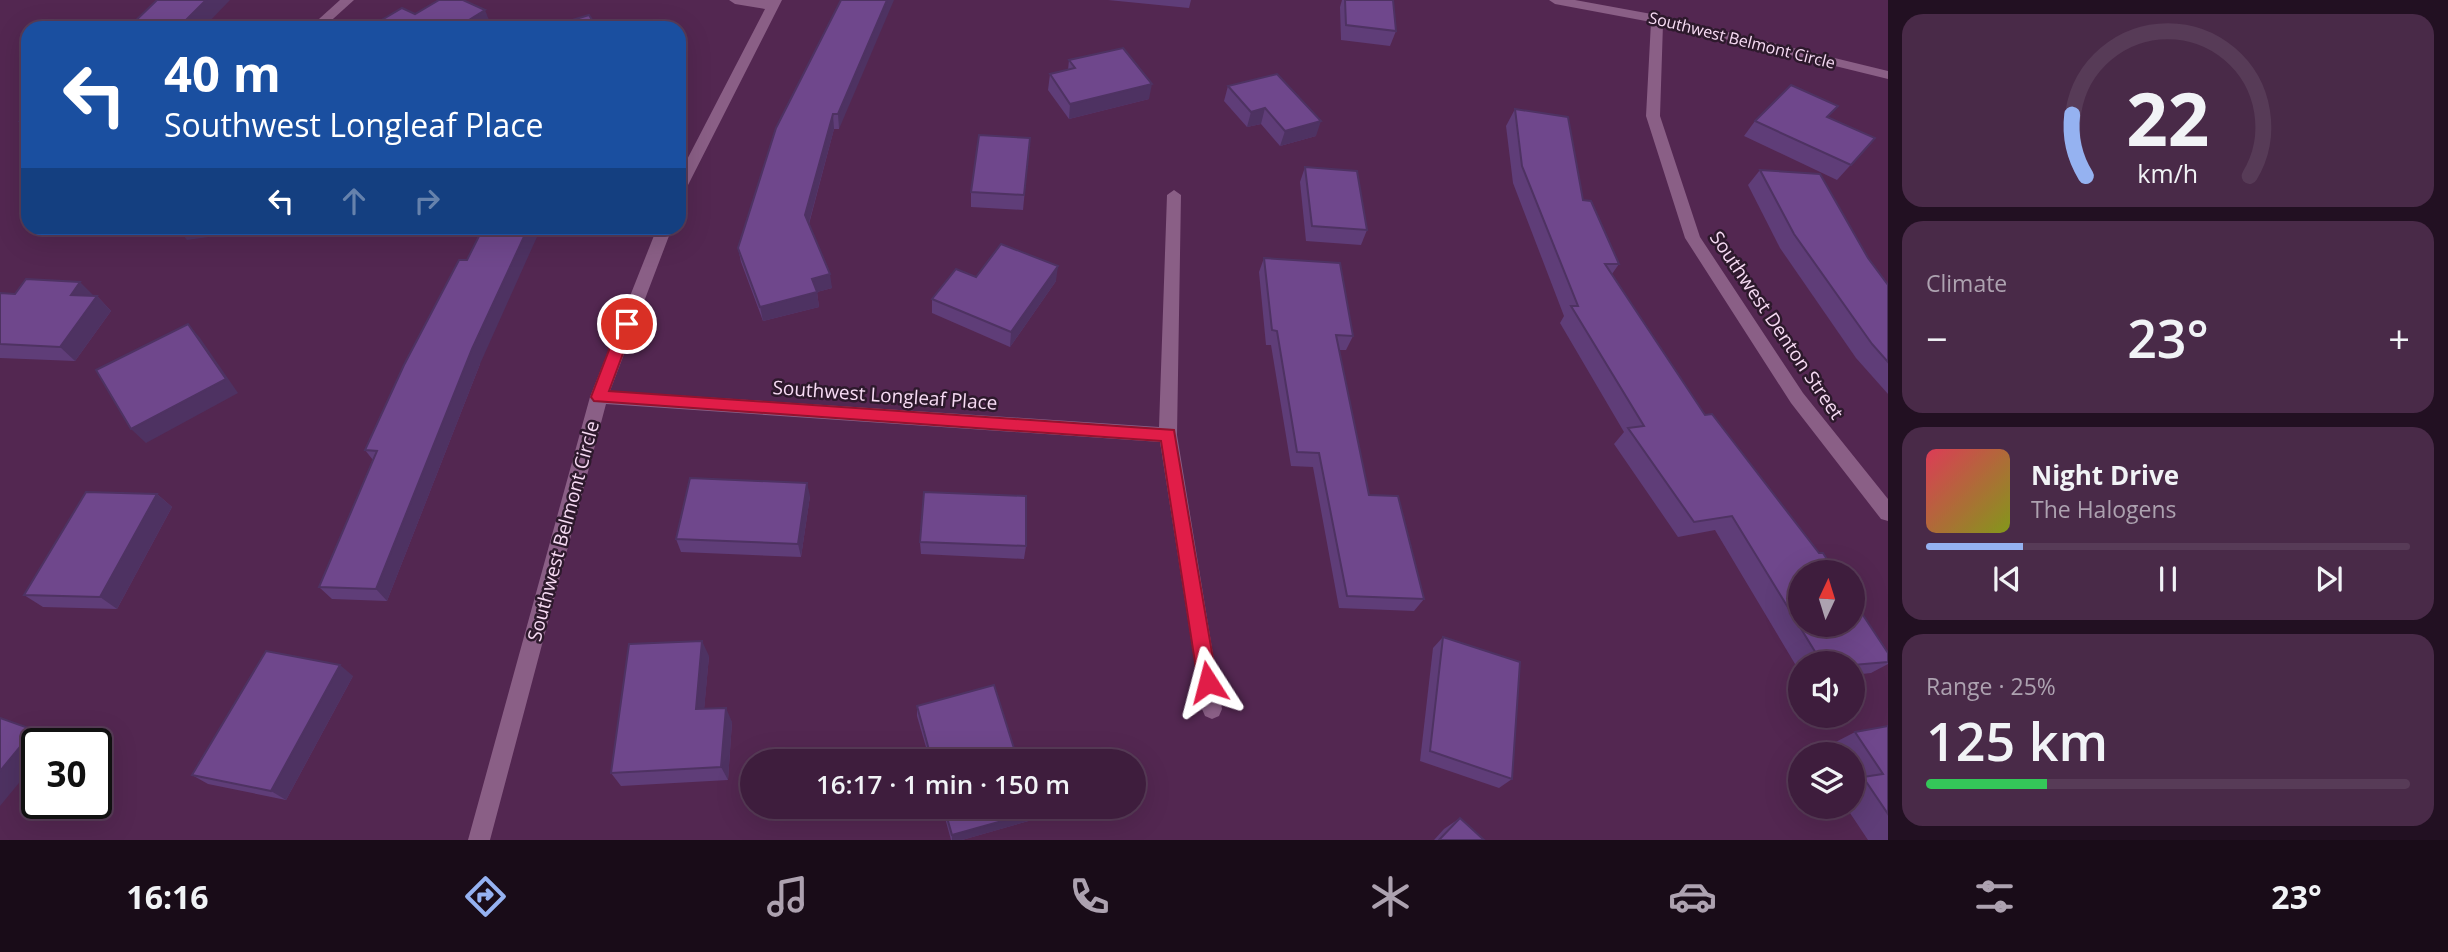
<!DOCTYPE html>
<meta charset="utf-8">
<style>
body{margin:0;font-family:"Open Sans",sans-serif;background:#492a48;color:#f1f3f6;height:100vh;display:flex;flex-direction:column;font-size:26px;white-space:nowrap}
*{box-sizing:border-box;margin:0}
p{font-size:23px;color:#ada2b0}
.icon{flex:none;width:38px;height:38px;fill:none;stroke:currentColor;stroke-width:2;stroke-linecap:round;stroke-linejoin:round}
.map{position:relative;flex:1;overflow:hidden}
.side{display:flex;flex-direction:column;gap:14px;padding:14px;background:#221022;width:560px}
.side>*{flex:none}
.banner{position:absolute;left:21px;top:21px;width:665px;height:214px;border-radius:21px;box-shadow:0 7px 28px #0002,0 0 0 2px #573b57;background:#1a4fa0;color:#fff;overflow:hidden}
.needle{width:46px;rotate:4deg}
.tools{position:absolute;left:1788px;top:560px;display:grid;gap:14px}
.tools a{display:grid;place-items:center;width:77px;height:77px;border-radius:50%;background:#3e1d3d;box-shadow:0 7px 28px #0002,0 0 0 2px #573b57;font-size:35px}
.speed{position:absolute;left:21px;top:728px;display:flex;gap:14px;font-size:35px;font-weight:700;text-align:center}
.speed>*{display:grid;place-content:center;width:91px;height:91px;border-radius:50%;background:#3e1d3d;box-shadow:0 7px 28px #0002,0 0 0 2px #573b57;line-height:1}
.speed .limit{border:4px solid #111;border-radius:10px;background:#fff;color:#111}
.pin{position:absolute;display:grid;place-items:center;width:60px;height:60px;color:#fff;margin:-30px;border:4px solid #fff;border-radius:50%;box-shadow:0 2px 7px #0007}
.me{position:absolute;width:77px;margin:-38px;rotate:351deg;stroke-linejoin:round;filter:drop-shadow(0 0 5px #0008)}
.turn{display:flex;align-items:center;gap:24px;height:147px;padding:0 28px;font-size:32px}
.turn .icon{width:91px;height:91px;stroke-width:2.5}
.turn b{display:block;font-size:49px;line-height:60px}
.lanes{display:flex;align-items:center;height:66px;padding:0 28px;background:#0003;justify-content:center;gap:35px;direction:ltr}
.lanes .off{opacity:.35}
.big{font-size:52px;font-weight:600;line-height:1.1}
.side .tile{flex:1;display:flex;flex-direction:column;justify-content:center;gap:10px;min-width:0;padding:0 24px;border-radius:21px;background:#492a48}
.side .dial{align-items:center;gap:0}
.dial svg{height:182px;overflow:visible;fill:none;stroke:#573b57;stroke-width:7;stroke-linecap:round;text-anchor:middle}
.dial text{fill:#f1f3f6;stroke:none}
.song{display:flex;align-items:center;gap:21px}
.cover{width:84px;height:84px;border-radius:10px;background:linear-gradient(135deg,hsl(350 70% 55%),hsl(70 70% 35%))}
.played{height:7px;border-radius:4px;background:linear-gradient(90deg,#95b2f1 20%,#573b57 20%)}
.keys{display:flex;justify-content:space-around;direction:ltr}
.heat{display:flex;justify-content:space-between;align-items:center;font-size:38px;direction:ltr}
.charge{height:10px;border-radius:5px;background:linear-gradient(90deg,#34c759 25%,#573b57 0)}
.trip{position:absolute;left:740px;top:749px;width:406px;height:70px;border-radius:35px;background:#3e1d3d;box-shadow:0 7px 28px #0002,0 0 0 2px #573b57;font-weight:600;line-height:70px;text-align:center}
.dock{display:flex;height:112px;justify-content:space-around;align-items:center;background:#190c18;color:#ada2b0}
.dock .icon{width:49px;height:49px}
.dock .on{color:#95b2f1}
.dock b{font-size:32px;color:#f1f3f6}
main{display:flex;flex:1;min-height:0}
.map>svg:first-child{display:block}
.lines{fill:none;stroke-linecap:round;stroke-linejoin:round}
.minor{fill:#8a5f86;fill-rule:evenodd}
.wall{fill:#5f3d78}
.shaded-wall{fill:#4e3262}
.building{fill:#6f478c;stroke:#4e3262;stroke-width:2}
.route{fill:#e11d48;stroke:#92132f;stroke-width:2}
.labels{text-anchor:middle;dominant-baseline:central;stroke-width:5;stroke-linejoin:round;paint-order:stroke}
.far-street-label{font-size:16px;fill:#f7dbf4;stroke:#2d192c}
.street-label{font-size:19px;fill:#f7dbf4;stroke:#2d192c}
</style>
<main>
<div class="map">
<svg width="1888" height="840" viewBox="0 0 1888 840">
<rect width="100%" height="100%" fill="#532751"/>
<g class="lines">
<g class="minor">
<polygon points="340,0 354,0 323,28 309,28"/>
<polygon points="729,0 782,0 686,189 679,194 679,175 765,9 735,4"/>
<polygon points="1549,0 1575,0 1657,15 1888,71 1888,79 1663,24 1660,116 1700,237 1803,393 1888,499 1888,521 1881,519 1791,403 1685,238 1646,116 1651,22 1555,4"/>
<polygon points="1174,190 1181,195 1177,435 1222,709 1219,716 1212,719 1205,716 1202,709 1160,442 606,404 490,840 468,840 590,397 657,228 672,228 610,391 1159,427 1167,195"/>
</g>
</g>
<g class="wall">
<polygon points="841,0 839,129 834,129 809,224 832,288 817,292 819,307 763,321 741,262 738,248"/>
<polygon points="1108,0 1191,0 1189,8"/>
<polygon points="1342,0 1393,0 1396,31 1390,46 1341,40 1340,7"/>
<polygon points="1069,60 1149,99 1069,119 1048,90 1050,74 1068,70"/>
<polygon points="1228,86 1316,136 1280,146 1261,124 1247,127 1224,101"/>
<polygon points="1515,109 1583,200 1619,264 1612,274 1705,415 1888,653 1888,664 1871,673 1853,675 1853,663 1801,663 1801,674 1715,530 1678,537 1614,444 1624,432 1560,323 1564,316 1513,183 1506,126"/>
<polygon points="28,113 28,130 20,121"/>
<polygon points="1828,117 1875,138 1837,180 1744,136 1755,121"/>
<polygon points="1030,138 1023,210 971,207 971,192"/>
<polygon points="1305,167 1367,230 1361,245 1306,241 1300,182"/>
<polygon points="1760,170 1868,258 1888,285 1888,394 1856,358 1780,248 1748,185"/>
<polygon points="1264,258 1353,336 1346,350 1339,350 1369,495 1424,599 1414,611 1339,608 1313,467 1291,466 1271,345 1266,345 1259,272"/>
<polygon points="467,260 480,364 387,601 332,599 319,587 373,460 365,450"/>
<polygon points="1056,281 1010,347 932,313 932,299"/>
<polygon points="0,293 97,296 111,311 75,361 0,358"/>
<polygon points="157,494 172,507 117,609 43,607 24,595"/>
<polygon points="810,496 801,557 681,552 676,539"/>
<polygon points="920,542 1026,546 1024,559 921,554"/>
<polygon points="1443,637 1512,779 1499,788 1420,761 1433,648"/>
<polygon points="709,656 704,709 732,722 728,780 621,786 611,773"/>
<polygon points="353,676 286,800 208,784 192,775"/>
<polygon points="917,706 1018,761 930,761 917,716"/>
<polygon points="1888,726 1888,840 1868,840 1846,807 1853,807 1853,754 1833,754 1828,746 1855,732"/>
<polygon points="942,807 1033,807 1032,820 962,840 951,840"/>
<polygon points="1460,818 1484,840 1434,840 1444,829"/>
</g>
<g class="shaded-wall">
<polygon points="206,0 230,0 203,28 178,28"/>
<polygon points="887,0 894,0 839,129 838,114"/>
<polygon points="485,10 491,25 486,28 456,28"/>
<polygon points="1152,84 1149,99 1069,119 1070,104"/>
<polygon points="1265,108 1261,124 1247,127 1251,112"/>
<polygon points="833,114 834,129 807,230 805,215"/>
<polygon points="1321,121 1316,136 1280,146 1285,131"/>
<polygon points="177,228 266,228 265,229 187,240"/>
<polygon points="528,228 541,228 480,364 387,601 376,589 472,349"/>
<polygon points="1058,266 1056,281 1010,347 1011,332"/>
<polygon points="830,274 832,288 817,292 819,307 763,321 760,307 812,279"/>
<polygon points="80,282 94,296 71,295"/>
<polygon points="97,296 111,311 75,361 60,347"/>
<polygon points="188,324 200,338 238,393 146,443 131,429"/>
<polygon points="807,483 810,496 801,557 798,544"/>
<polygon points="157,494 172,507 117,609 100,597"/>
<polygon points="702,641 709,656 703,723 696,709"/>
<polygon points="340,665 353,676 286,800 271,791"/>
<polygon points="726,708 732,722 728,780 721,767"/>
<polygon points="34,730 54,740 50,744 37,744 37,761 0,806 0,771"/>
<polygon points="1034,812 1032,820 962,840 952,840 952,835"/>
</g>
<g class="building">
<polygon points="157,0 206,0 178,28 128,28"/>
<polygon points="439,0 463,0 485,10 456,28 370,27 402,8 415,14"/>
<polygon points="841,0 887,0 838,114 833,114 805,215 830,274 812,279 817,292 760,307 738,248 776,128"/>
<polygon points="1345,0 1393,0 1396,31 1346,25"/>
<polygon points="589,15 597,28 546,28"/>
<polygon points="1123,48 1152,84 1070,104 1050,74 1075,68 1069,60"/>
<polygon points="1277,74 1321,121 1285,131 1265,108 1251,112 1228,86"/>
<polygon points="1791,85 1838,106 1827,117 1875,138 1851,165 1755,121"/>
<polygon points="1515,109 1568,117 1583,200 1591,201 1619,264 1605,264 1705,415 1712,414 1819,553 1823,553 1835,572 1801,572 1801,625 1853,625 1853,600 1888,653 1888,662 1853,665 1853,663 1822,663 1732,516 1694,522 1628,428 1644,426 1571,306 1578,306 1522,166"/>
<polygon points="28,113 28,121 20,121"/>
<polygon points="979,135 1030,138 1024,195 971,192"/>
<polygon points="1305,167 1357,171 1367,230 1312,226"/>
<polygon points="1760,170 1820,174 1868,258 1888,285 1888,362 1872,344 1794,234"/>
<polygon points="483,228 528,228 472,349 376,589 319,587 377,451 365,450 404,365 459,260 467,260"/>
<polygon points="1001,244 1058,266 1011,332 932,299 956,269 976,277"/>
<polygon points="1264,258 1340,263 1353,336 1336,335 1369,495 1398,496 1424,599 1347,596 1319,453 1297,452 1277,331 1272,330"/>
<polygon points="26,279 80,282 71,295 97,296 60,347 0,344 0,293 15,294"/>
<polygon points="188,324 226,379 131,429 96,370"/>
<polygon points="690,478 807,483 798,544 676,539"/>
<polygon points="86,492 157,494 100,597 24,595"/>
<polygon points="924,492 1026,496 1026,546 920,542"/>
<polygon points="1443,637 1520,662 1512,779 1430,751"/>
<polygon points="702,641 696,709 726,708 721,767 611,773 629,644"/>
<polygon points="266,651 340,665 271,791 192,775"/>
<polygon points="994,685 1018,761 932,761 917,706"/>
<polygon points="0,718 34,730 0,771"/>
<polygon points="1888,726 1888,814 1863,777 1883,774 1855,732"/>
<polygon points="944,807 1033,807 1034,812 952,835"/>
<polygon points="1460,818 1484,840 1439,840"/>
</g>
<polygon class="route" points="627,319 634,324 609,391 1174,430 1217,682 1214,688 1208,691 1201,688 1198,682 1161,441 594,401 591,397 619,324"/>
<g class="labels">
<g class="far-street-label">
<text transform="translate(1742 40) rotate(14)">Southwest Belmont Circle</text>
</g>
<g class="street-label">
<text transform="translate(1777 325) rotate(56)">Southwest Denton Street</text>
<text transform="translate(885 395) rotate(4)">Southwest Longleaf Place</text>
<text transform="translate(563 531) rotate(-75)">Southwest Belmont Circle</text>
</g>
</g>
</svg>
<div class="tools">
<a><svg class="needle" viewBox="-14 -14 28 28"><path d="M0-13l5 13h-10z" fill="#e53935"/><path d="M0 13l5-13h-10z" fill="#ada2b0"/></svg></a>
<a><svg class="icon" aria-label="sound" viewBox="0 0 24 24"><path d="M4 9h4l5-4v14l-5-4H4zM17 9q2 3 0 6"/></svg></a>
<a><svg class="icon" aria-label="layers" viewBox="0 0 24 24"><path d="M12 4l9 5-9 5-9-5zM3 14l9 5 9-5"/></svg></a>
</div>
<div class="speed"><div class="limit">30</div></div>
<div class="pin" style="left:627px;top:324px;background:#d93025"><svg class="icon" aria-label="arrive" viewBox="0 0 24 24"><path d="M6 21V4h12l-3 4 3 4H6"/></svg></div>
<svg class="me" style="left:1208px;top:682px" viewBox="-20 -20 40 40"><path d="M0-17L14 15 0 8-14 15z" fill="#e11d48" stroke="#fff" stroke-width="4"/></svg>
<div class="trip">16:17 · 1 min · 150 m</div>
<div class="banner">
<div class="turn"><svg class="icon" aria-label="left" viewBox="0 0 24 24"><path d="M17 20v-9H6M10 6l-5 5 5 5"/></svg><div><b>40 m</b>Southwest Longleaf Place</div></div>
<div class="lanes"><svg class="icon" aria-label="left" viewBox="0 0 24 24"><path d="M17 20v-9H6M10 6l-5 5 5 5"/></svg><svg class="icon off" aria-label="ahead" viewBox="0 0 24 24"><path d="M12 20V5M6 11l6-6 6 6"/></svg><svg class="icon off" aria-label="right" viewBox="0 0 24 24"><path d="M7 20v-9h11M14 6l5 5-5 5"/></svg></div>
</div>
</div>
<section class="side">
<div class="tile dial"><svg viewBox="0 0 100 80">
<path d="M14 69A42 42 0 1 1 86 69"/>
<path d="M14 69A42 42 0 0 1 8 42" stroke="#95b2f1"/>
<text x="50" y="56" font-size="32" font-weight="700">22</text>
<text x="50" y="72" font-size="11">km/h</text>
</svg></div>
<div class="tile"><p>Climate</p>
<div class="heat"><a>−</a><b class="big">23°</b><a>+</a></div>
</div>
<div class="tile">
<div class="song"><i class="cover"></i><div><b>Night Drive</b><p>The Halogens</p></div></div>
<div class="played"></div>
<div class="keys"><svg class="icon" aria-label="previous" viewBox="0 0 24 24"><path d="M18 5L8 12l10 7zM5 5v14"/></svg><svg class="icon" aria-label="pause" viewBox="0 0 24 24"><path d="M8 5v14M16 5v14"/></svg><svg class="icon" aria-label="next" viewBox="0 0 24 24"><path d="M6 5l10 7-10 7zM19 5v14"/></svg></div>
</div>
<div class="tile"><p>Range · 25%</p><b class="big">125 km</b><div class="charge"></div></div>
</section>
</main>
<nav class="dock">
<b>16:16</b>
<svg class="icon on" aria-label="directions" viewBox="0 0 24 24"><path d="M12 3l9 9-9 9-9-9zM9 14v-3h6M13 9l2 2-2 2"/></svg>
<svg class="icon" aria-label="music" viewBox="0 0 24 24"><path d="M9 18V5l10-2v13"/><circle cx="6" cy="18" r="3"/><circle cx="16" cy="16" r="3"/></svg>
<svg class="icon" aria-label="phone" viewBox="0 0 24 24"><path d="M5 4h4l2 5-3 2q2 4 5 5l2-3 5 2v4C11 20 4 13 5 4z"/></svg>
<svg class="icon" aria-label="climate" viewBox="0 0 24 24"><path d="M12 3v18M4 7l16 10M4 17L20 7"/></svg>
<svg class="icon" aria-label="car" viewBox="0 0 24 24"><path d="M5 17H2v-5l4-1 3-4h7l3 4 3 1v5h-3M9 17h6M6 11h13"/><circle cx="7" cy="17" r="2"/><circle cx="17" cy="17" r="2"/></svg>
<svg class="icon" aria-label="filters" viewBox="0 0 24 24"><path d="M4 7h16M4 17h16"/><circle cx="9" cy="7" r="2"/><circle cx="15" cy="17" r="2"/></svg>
<b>23°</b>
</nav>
